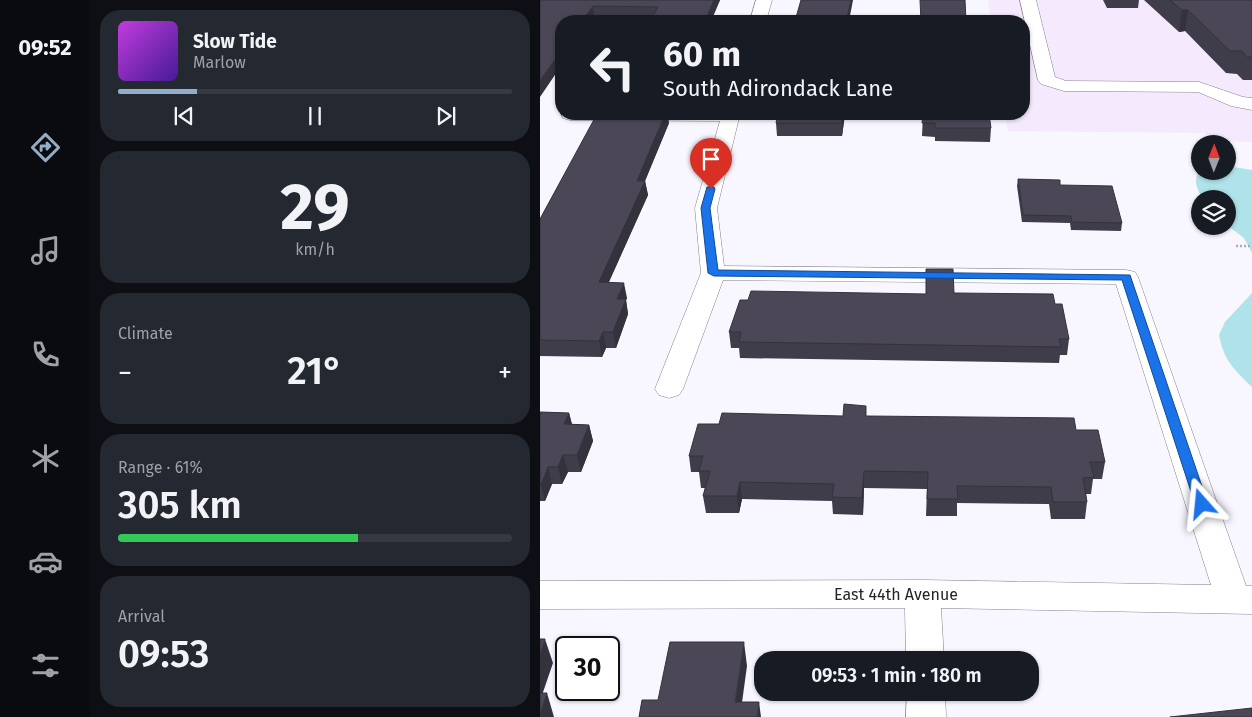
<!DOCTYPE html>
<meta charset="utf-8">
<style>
body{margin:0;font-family:"Fira Sans",sans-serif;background:#242831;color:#f1f3f6;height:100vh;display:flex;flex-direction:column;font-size:19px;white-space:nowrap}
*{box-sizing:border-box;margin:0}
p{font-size:16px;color:#9ea1a6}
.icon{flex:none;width:28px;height:28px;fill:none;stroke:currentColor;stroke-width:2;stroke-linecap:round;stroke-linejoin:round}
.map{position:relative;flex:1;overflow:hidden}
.sheet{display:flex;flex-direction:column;gap:10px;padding:10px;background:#0d0f14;width:450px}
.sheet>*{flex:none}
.hud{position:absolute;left:15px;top:15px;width:475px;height:105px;border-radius:20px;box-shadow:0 1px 4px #0004;background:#171b24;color:#f1f3f6;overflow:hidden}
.needle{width:32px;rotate:1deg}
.fabs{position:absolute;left:651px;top:135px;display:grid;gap:10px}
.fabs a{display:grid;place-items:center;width:45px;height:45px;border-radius:50%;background:#171b24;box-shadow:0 1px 4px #0004;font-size:25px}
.speed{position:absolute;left:15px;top:636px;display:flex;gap:10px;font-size:25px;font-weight:700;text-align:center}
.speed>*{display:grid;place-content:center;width:65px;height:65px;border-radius:50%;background:#171b24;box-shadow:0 1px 4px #0004;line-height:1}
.speed .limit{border:2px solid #111;border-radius:8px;background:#fff;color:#111}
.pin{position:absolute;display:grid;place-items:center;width:42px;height:42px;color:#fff;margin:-51px -21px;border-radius:50% 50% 50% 0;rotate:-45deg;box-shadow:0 0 5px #0007}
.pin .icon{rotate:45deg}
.me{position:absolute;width:55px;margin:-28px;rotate:342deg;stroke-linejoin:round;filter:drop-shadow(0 0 4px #0008)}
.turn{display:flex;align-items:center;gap:18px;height:105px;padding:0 25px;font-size:22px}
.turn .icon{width:65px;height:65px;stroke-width:2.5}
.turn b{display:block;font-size:35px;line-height:42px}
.big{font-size:38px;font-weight:600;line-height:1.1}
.sheet .widget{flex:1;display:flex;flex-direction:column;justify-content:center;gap:8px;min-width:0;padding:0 18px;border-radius:20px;background:#242831}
.sheet .dial{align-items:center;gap:0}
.dial b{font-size:65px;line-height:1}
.song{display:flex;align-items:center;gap:15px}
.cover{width:60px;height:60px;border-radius:8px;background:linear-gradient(135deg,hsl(290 70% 55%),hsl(260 70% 35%))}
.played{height:5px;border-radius:2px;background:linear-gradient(90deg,#93adc8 20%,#363941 20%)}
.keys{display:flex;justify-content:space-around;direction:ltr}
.heat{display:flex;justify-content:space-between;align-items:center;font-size:28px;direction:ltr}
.charge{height:8px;border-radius:4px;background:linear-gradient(90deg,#34c759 61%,#363941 0)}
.trip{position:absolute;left:214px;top:651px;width:285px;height:50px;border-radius:20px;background:#171b24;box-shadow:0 1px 4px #0004;font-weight:600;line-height:50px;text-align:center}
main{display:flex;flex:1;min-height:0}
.menu{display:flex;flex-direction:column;width:90px;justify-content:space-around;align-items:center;background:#090b0e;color:#9ea1a6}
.menu .icon{width:35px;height:35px}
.menu .current{color:#93adc8}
.menu b{font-size:22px;color:#f1f3f6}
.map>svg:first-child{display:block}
.commercial{fill:#f4e9fd}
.water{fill:#b0e2e9}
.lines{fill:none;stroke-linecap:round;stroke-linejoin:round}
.minor-casing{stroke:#827e90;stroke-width:1}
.path{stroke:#adabb3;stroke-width:2.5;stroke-dasharray:2 2;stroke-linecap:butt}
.minor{fill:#fff;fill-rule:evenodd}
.wall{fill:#403d4b}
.shaded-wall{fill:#34323d}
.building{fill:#4b4757;stroke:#34323d}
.route{fill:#1a73e8;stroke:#114b97}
.labels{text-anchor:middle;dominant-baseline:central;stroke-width:5;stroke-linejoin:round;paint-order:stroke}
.near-street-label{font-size:16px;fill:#25232a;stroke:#fff}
</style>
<main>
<nav class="menu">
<b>09:52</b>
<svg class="icon current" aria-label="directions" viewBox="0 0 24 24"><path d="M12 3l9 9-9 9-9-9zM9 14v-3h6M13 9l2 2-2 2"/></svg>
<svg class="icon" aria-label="music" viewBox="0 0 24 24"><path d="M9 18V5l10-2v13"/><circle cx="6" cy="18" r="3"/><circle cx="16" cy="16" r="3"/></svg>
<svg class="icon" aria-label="phone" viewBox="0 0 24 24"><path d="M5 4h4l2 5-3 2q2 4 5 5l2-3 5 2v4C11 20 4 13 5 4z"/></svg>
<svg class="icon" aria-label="climate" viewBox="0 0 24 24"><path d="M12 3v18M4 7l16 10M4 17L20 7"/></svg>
<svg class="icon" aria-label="car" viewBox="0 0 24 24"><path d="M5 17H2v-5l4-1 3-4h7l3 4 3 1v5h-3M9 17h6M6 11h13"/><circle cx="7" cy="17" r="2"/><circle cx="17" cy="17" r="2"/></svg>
<svg class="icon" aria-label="filters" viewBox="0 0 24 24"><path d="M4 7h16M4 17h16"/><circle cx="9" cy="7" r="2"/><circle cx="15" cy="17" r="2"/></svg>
</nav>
<section class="sheet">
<div class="widget">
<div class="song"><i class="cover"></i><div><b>Slow Tide</b><p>Marlow</p></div></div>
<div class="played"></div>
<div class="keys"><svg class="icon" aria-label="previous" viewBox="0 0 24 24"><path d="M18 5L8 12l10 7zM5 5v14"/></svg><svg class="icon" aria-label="pause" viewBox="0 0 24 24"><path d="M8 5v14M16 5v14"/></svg><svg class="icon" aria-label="next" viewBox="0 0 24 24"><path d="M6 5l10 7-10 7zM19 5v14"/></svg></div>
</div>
<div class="widget dial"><b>29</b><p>km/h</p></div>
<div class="widget"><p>Climate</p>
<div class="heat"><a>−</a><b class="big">21°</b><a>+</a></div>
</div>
<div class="widget"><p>Range · 61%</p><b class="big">305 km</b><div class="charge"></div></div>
<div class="widget"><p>Arrival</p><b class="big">09:53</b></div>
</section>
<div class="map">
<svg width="712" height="717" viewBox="0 0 712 717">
<rect width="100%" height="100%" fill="#f8f6ff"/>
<polygon class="commercial" points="448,0 712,0 712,142 669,141 665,133 468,131 465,114 484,114 484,21 451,21"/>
<g class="water">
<path d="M688,166L712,170V253L704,238L688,226V199H662C658,189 652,180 660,171H688Z"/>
<path d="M712,293V387C694,369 684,361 679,335L685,322Z"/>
</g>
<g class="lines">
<defs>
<g id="minor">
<polygon points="216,0 232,0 226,21 210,21"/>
<polygon points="480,0 496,0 515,77 526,81 659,82 703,97 712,98 712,110 691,106 658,92 524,91 501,84 498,80"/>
<polygon points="21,113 200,114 177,208 184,266 586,270 595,272 598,277 706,586 712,586 712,614 401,608 404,660 366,660 365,608 0,609 0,581 383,580 671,585 576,284 183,280 143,389 139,395 129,398 119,395 115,389 161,273 155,208 180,121 30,120 23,118"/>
<polygon points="367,692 405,692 406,717 366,717"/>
</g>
</defs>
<use href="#minor" class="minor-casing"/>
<polyline class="path" points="696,246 712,246"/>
<use href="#minor" class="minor"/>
</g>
<g class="wall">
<polygon points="0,0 180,0 171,21 110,21 112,18 55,18"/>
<polygon points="563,0 599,0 598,8 567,8"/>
<polygon points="604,0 712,0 712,80 703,80 697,74 686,73 645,31 639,32"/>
<polygon points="305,114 302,136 237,136 236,123"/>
<polygon points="383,114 451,128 450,142 395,141 395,137 382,136"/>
<polygon points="129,123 105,181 108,195 69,282 87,298 86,300 88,314 76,348 66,348 62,357 0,356 0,219"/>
<polygon points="478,179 520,185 582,223 581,231 531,230 530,223 482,222 477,186"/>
<polygon points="386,269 414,293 515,304 529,339 527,355 520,355 519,363 200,358 199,348 191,348 189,332 386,294"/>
<polygon points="0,412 29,413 32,424 49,425 53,441 41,472 28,472 22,484 12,484 5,501 0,501"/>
<polygon points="327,416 536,430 565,462 562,479 553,479 551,494 546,494 547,502 545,519 511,519 509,504 417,503 417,516 386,516 387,489 324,488 323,515 293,514 292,501 202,499 199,513 166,513 163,496 165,488 161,488 159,472 151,472 149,456 179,424"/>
</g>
<g class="shaded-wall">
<polygon points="174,0 180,0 171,21 165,21"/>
<polygon points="311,0 313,0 309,21 306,21"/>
<polygon points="53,6 55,18 52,21 42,21"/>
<polygon points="642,10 648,10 645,31 639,32"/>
<polygon points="21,51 21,66 0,97 0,80"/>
<polygon points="125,114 128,114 129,123 102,188 105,181 108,195 62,297 59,282 97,181"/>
<polygon points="303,114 305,114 302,136 302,123"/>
<polygon points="84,283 87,298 86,300 88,314 76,348 73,332 77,299"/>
<polygon points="63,332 66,348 62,357 59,341"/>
<polygon points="29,413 33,429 24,424"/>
<polygon points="49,425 53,441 41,472 37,455"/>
<polygon points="23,455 28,472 22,484 18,467"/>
<polygon points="8,467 12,484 5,501 1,485"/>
<polygon points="324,471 324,488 323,515 322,498"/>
<polygon points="200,482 202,499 199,513 197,496"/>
<polygon points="5,639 13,663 0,701 0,655"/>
<polygon points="204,642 207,666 200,717 195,702"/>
<polygon points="7,693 14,717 0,717 0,714"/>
<polygon points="219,702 221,717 217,717"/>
</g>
<g class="building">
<polygon points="0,0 174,0 165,21 110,21 118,7 53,6 42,21 21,21 21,51 0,80"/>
<polygon points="261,0 311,0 306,21 255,21"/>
<polygon points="380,0 425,0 426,21 381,21"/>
<polygon points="630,0 712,0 712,57 707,57 702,51 690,51 648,10 642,10"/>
<polygon points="57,114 125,114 97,181 105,181 59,282 84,283 77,299 86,299 73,332 63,332 59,341 0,340 0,219"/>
<polygon points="238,114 303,114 302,123 236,123"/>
<polygon points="383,114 449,114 451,128 395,128 395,123 382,123"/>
<polygon points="478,179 520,180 520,185 572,186 582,223 532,222 531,216 483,215"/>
<polygon points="386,269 413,269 414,293 513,294 515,304 522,304 529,339 519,339 521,347 199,342 201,332 189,332 200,300 208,300 211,291 386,294"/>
<polygon points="304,404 326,406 326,416 534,418 536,430 558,430 565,462 550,462 554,477 543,478 547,502 513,502 511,487 417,486 418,499 387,499 388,472 324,471 322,498 292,497 294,484 200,482 197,496 163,496 170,471 159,471 163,456 149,456 158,424 179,424 182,413 303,416"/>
<polygon points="0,412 29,413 24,424 49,425 37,455 23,455 18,467 8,467 1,485 0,485"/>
<polygon points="0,639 5,639 0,655"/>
<polygon points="130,642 204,642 195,702 219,702 217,717 99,717 102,700 118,700"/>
<polygon points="0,693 7,693 0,714"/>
<polygon points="712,708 712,717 630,717"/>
</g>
<polygon class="route" points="167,187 174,187 175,189 170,208 178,270 590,275 668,504 666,508 657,508 655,504 582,280 174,276 168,273 161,208"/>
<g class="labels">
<g class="near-street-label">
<text x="356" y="594">East 44th Avenue</text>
</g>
</g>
</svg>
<div class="fabs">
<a><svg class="needle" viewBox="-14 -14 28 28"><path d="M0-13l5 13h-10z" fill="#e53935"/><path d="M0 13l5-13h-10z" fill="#9ea1a6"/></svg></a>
<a><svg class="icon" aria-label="layers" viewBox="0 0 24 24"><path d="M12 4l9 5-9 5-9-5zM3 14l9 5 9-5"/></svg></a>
</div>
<div class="speed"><div class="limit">30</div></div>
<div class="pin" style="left:171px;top:189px;background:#d93025"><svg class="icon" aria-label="arrive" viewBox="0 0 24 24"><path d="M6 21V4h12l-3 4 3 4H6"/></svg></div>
<svg class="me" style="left:662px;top:504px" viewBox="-20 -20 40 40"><path d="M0-17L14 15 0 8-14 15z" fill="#1a73e8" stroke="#fff" stroke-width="4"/></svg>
<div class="trip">09:53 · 1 min · 180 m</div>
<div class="hud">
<div class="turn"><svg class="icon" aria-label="left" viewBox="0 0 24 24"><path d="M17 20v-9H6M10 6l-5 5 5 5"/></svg><div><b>60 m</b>South Adirondack Lane</div></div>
</div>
</div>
</main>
